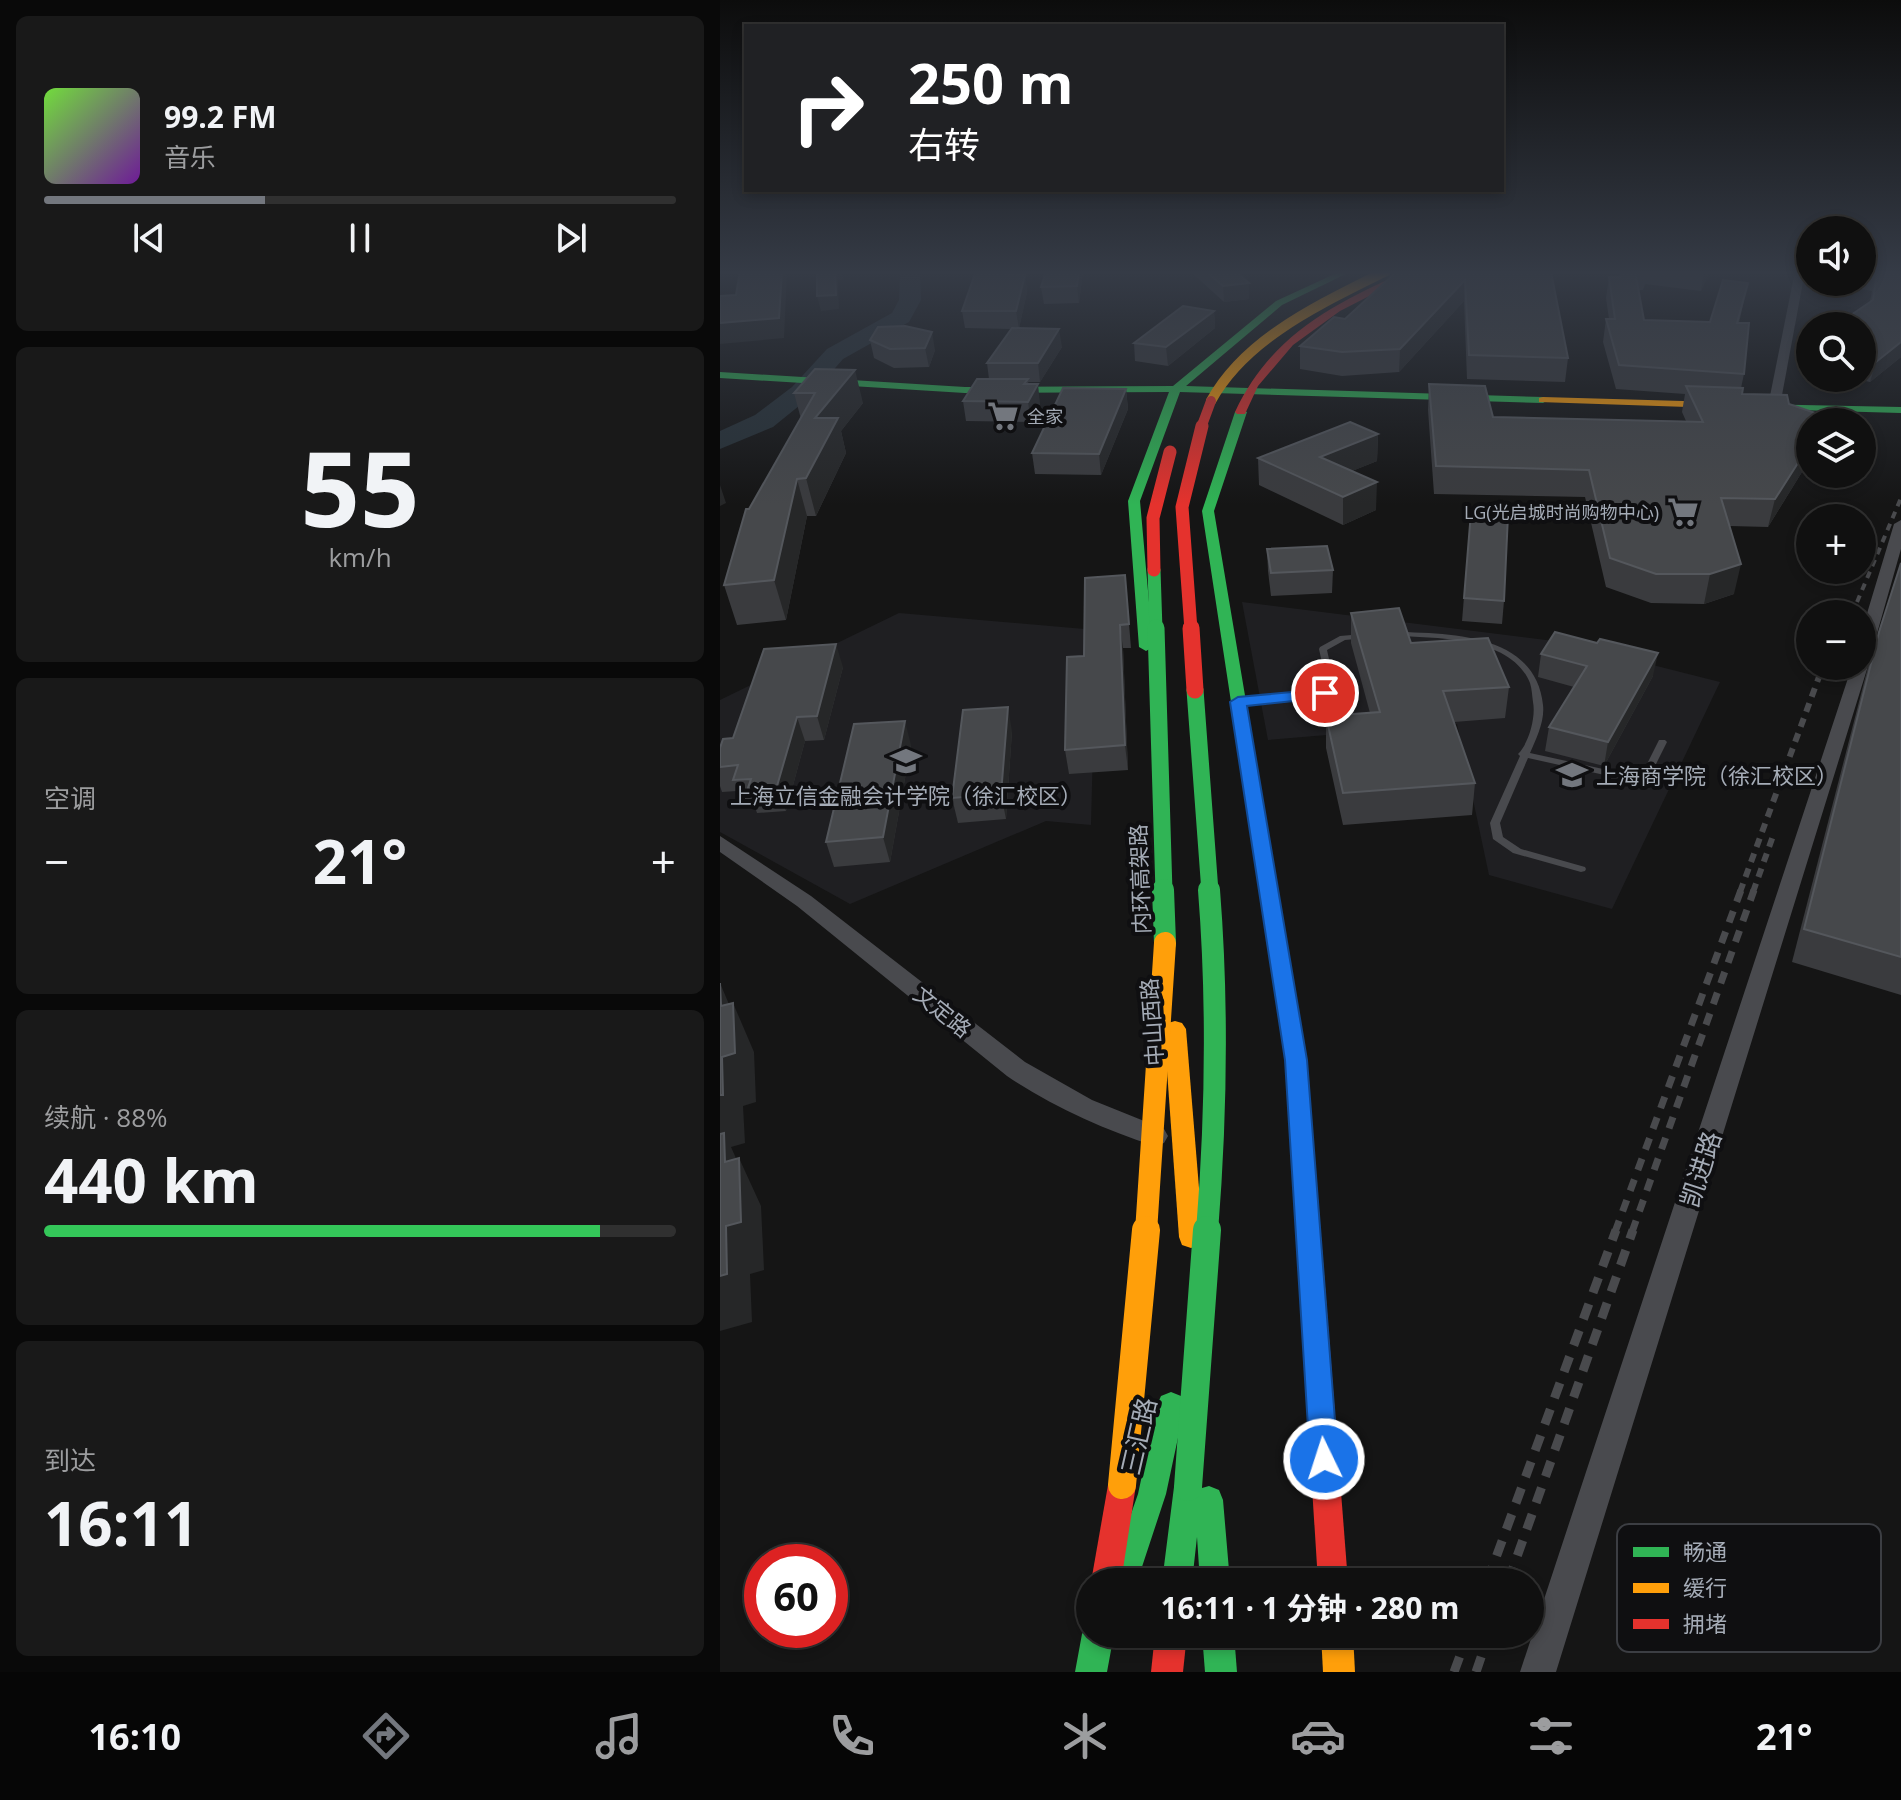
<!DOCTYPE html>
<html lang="zh">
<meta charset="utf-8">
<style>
body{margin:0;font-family:"Open Sans","Noto Sans SC",sans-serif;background:#191919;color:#f1f3f6;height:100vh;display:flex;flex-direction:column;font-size:30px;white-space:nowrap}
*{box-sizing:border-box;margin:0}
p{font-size:26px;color:#9c9d9f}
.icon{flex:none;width:44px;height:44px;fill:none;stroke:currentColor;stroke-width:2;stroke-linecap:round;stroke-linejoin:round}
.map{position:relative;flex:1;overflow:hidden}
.drawer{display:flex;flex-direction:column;gap:16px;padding:16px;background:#090909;width:720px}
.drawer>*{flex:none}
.banner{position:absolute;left:24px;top:24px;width:760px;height:168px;border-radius:0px;box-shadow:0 4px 12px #0003,0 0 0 2px #303030;background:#202124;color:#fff;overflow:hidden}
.controls{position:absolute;left:1076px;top:216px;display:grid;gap:16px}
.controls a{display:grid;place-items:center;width:80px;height:80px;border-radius:50%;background:#101010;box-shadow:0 4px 12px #0003,0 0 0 2px #303030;font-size:40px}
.speed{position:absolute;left:24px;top:1544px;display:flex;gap:16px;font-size:40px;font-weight:700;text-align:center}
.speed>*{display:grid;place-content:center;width:104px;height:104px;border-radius:50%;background:#101010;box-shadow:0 4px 12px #0003,0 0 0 2px #303030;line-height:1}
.speed .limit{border:12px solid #d22;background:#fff;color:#111}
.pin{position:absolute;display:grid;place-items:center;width:68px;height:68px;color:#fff;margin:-34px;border:4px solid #fff;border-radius:50%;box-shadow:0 2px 8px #0007}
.me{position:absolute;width:88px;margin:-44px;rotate:356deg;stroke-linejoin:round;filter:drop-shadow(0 0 6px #0008)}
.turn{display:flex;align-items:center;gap:28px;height:168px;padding:0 32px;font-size:36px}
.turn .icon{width:104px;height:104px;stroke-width:2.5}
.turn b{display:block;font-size:56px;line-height:68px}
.big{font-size:60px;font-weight:700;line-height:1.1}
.drawer .card{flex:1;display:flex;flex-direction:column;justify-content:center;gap:12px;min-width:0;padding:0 28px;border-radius:12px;background:#191919}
.drawer .dial{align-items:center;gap:0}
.dial b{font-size:104px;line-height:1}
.song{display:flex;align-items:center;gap:24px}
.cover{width:96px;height:96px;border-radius:12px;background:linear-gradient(135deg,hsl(100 70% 55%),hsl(280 70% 35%))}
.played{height:8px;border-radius:4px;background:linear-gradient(90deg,#73777e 35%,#303030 35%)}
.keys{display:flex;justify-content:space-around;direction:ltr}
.heat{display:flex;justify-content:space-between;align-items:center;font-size:44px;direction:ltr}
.charge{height:12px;border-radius:6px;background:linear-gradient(90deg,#34c759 88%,#303030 0)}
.trip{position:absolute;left:356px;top:1568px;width:468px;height:80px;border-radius:40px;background:#101010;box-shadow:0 4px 12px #0003,0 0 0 2px #303030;font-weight:700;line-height:80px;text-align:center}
.dock{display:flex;height:128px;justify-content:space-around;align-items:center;background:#060606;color:#9c9d9f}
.dock .icon{width:56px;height:56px}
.dock .current{color:#73777e}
.dock b{font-size:36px;color:#f1f3f6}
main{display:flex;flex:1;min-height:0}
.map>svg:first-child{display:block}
.built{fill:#1f1f22}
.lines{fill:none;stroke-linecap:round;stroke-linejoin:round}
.river{fill:#273137;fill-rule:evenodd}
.path{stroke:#4b4c50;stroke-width:2;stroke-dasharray:2 3;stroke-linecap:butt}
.lane{fill:#494a4e;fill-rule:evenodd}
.street{fill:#494a4e;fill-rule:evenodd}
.fast{fill:#30b455;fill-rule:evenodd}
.slow{fill:#ff9f0a;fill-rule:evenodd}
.jam{fill:#e5322d;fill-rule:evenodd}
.rail-far3{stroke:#494a4d;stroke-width:4;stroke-dasharray:7 6;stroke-linecap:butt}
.rail-far2{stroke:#494a4d;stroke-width:6;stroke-dasharray:9 7;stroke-linecap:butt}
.rail-far1{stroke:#494a4d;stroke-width:7;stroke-dasharray:12 10;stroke-linecap:butt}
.rail{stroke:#494a4d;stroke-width:9;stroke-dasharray:16 12;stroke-linecap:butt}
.fast-bridge-far3{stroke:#30b455;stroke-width:13}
.fast-bridge-far2{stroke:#30b455;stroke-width:17}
.fast-bridge-far1{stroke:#30b455;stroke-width:22}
.fast-bridge{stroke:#30b455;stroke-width:28}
.slow-bridge-far2{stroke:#ff9f0a;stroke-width:10}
.slow-bridge-far1{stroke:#ff9f0a;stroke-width:22}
.slow-bridge{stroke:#ff9f0a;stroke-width:28}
.jam-bridge-far2{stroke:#e5322d;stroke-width:10}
.jam-bridge-far1{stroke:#e5322d;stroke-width:13}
.jam-bridge{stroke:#e5322d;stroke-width:17}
.wall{fill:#3a3b3e}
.shaded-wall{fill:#262728}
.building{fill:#46484b;stroke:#54575c;stroke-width:2}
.route{fill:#1a73e8;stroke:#114b97;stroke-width:2}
.labels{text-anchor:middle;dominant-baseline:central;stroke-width:8;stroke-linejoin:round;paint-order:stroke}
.far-poi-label{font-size:18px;fill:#a5acb7;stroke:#0f0f11;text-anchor:start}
.poi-label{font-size:22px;fill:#a5acb7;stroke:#0f0f11;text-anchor:start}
.street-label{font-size:22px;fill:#a5acb7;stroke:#0f0f11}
.near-street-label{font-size:26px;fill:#a5acb7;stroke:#0f0f11}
.key{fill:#0f0f11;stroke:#3c3e43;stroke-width:2}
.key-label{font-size:22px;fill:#a5acb7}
</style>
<main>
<section class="drawer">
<div class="card">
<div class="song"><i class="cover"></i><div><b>99.2 FM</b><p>音乐</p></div></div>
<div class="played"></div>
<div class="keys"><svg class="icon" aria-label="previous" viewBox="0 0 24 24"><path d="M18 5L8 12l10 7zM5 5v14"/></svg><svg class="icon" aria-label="pause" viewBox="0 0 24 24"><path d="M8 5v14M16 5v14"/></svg><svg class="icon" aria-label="next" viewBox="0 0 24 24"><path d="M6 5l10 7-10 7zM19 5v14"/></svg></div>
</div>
<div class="card dial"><b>55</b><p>km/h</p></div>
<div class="card"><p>空调</p>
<div class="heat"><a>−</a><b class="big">21°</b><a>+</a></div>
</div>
<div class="card"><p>续航 · 88%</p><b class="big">440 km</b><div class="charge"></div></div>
<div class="card"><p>到达</p><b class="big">16:11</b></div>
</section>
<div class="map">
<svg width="1181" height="1672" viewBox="0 0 1181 1672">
<rect width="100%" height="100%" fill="#151515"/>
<g class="built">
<polygon points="522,602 842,642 1000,682 892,909 769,875 737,724 548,740"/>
<polygon points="179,613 376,630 371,825 326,821 130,904 0,832 0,700"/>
</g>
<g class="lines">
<polygon class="river" points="180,271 200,271 201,300 189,322 123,359 90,397 53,427 0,449 0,431 35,415 72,387 107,349 172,313 179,300"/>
<polyline class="path" points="1078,369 1090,370"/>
<g class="lane">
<path d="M672,632C684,631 697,633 709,633C758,636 817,646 823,705C825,721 816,739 810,753L915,776L923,772L939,740H945L947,742L930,776L916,782L808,758L780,823L783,837L801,849L865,867L866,869L865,871L861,872L793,853L773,839L770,823L800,756L798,754C809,743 816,717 813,702C812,696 812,689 810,683C791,636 716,638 675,636L671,634Z"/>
<polygon points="643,634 647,636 646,638 625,640 607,650 615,686 608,695 520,705 516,702 520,699 602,691 607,686 599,649 600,647 620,636"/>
</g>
<g class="street">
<polygon points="1075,271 1085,271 1060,406 1054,410 1048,406"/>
<polygon points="1181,520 1181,549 1150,658 1145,662 1148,666 836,1672 800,1672 1132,666 1142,666 1142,630 1174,524"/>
<path d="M0,836L91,896L305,1062L372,1100L444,1129L448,1136L444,1143L435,1146C383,1129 333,1107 287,1076L77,906L0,852Z"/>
</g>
<g class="fast">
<polygon points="621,271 632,271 562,305 466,386 823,397 828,400 823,403 460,392 420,501 433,647 426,651 419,647 408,501 449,392 245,393 0,378 0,372 245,387 453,386 556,301"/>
<polygon points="1036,404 1181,407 1181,413 1040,409 1036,408"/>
<polygon points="521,409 527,412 494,511 557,886 548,892 539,886 482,511 515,412"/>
<polygon points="451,1392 461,1396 465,1405 446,1494 417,1582 387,1582 418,1494 437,1405 441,1396"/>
<polygon points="468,1473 478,1477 482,1488 489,1486 499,1490 503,1500 510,1582 480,1582 477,1537 472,1582 442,1582 454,1487 458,1477"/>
<polygon points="370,1622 370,1634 394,1634 387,1672 355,1672 362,1634"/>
<polygon points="482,1634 514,1634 517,1672 485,1672"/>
</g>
<g class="slow">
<polygon points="823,397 998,402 1003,405 998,408 819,402 819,398"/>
<polygon points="548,880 557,886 587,1060 607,1312 603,1320 594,1324 585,1320 581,1312 565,1060 539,886"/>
<polygon points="455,1021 462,1023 466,1029 483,1237 480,1245 471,1248 462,1245 459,1237 444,1029 448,1023"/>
<polygon points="601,1634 633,1634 635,1672 603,1672"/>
</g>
<g class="jam">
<path d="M687,271H698L620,311L573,345L538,386L525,414H517L515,412C551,335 613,304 687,271Z"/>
<polygon points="594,1300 603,1304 607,1312 628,1582 598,1582 581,1312 585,1304"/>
<polygon points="402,1471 412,1475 416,1485 401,1582 371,1582 388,1485 392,1475"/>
<polygon points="435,1634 467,1634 463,1672 431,1672"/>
</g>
<polyline class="rail-far3" points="1132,614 1181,498"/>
<g class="rail-far2">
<polyline points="1020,892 1103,666"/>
<polyline points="1033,892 1053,836"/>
</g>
<g class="rail-far1">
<polyline points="895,1232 1021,890"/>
<polyline points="912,1232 1034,890"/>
</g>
<g class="rail">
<polyline points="767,1582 896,1230"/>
<polyline points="788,1582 913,1230"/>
<polyline points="734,1672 748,1634"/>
<polyline points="756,1672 769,1634"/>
</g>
<polyline class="fast-bridge-far3" points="434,570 436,630"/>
<g class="fast-bridge-far2">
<polyline points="436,628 444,892"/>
<polyline points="475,690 490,892"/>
</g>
<g class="fast-bridge-far1">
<polyline points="443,890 445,943"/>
<path d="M487,1232C496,1120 498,1003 489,890"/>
</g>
<polyline class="fast-bridge" points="468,1487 487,1230"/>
<path class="slow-bridge-far2" d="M491,401C526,337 603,303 666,271"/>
<polyline class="slow-bridge-far1" points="426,1232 445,943"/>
<polyline class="slow-bridge" points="402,1485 426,1230"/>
<polyline class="jam-bridge-far2" points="481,428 491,401"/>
<g class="jam-bridge-far1">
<polyline points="434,570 433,518 450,452"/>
<polyline points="471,630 462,507 482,426"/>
</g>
<polyline class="jam-bridge" points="471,628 475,690"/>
</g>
<g class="wall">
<polygon points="326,271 363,271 359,303 324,304 321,287"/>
<polygon points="470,271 515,271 529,299 504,302"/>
<polygon points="902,271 990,271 981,291 925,284 923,290 918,290 924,320 990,322 1028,283 1019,323 1024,374 1021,388 1022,394 1069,404 1090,422 1090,459 1048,527 1010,526 1014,594 984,604 931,603 886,587 865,497 714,494 708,410 709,384 773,417 966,421 962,412 965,394 896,389 883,342 886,319 889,319 886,298 889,277 900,277"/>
<polygon points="1142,271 1181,271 1181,357 1150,382 1132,378 1142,378 1142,326 1150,301 1152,291 1131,287 1133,282 1142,282"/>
<polygon points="674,274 832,277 848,358 845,382 747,379 744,301 679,372 622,376 580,369 580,346 625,319"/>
<polygon points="293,275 305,275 307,292 299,328 342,347 320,382 308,382 320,404 311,422 246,421 243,401 269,379 267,363 291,329 245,328 242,311"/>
<polygon points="494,311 495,328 448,366 415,361 414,343"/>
<polygon points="158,327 215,350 209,367 174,368 154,358 150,340"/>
<polygon points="1090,343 1090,368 1082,366 1086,346"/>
<polygon points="95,369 143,403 121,431 126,453 96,516 87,516 66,620 17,625 4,585 29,509 81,419 74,393"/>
<polygon points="406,389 408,409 381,475 315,474 312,453"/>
<polygon points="658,434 657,461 632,471 656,510 623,525 539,485 538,458"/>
<polygon points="751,512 784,601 782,624 742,621"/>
<polygon points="547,549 613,570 612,593 551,596 548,571"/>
<polygon points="1181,562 1181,995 1072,962 1149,663"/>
<polygon points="405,575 411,648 403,648 408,770 349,774 345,750 364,656"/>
<polygon points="631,613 691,643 789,687 785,718 734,722 755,783 752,815 623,825 606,748 606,716 650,713 631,643"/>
<polygon points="877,643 933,676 884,766 825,751 829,727 854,687 818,677 821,654"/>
<polygon points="123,667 104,740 85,741 66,811 37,813 34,804 22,805 17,791 2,792 0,786 0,748 13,738"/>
<polygon points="292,731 286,819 238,823 232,798"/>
<polygon points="191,745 170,862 114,867 106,842"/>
</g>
<g class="shaded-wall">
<polygon points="62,271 67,271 64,338 0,344 0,323"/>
<polygon points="115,271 123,271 124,280 118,280 119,309 101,311 97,296"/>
<polygon points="287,271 294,271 289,292 286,275"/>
<polygon points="359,271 363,271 359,303 357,286"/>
<polygon points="984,271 990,271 981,291"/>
<polygon points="305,275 307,292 299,329 296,311"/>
<polygon points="745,280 744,301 679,372 680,349"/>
<polygon points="529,283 529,299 504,302 503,286"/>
<polygon points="494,311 495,328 448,366 446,347"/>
<polygon points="339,329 342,347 320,382 318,363"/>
<polygon points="212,332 215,350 209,367 205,348"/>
<polygon points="1181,342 1181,357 1150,382 1156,362"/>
<polygon points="135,370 143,403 121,431 126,453 96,516 86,478 95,418"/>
<polygon points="318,384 320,404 311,422 308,402"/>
<polygon points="406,389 408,409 381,475 379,454"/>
<polygon points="658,434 657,461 600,484 600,457"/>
<polygon points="1090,444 1090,459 1048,527 1055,499"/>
<polygon points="77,479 87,516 66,620 54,580"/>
<polygon points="657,482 656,510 623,525 623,497"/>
<polygon points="0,485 6,503 0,506"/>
<polygon points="1021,564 1014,594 984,604 990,574"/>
<polygon points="400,625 403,648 408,770 405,745"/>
<polygon points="116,644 123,667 104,740 97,716"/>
<polygon points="938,653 933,676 884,766 888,742"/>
<polygon points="288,707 292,731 286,819 281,794"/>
<polygon points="77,717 85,741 66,811 57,786"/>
<polygon points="185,721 191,745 170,862 163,837"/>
<polygon points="0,983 14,1016 13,1003 34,1052 36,1102 23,1106 25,1143 11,1147 19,1165 19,1158 41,1206 44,1270 30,1274 32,1322 0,1331 0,1095 2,1057"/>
</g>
<g class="building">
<polygon points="20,271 62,271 59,318 0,323 0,296 16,295"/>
<polygon points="97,271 115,271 116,295 97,296"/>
<polygon points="256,271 287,271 286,275 305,275 296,311 242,311"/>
<polygon points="326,271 359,271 357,286 321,287"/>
<polygon points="486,271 515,271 529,283 503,286"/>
<polygon points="679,271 832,271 832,277 848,358 749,355 745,280 680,349 622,352 580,346 614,317 625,319 674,274"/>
<polygon points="902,271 915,271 924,320 990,322 1003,280 1028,283 1017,323 1029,323 1024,374 899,365 886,319 895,319 889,277 900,277"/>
<polygon points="1147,271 1181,271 1181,342 1156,362 1142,359 1142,326 1115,326 1153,300 1157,272"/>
<polygon points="463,306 494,311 446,347 414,343"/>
<polygon points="185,326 212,332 205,348 170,349 150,340 158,327"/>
<polygon points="292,328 339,329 318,363 267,363"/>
<polygon points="95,369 135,370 95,418 118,418 86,478 77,479 54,580 4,585 26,509 29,509 95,393 74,393"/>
<polygon points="257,379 308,379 304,384 318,384 308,402 243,401"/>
<polygon points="709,384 765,386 773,417 983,422 966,386 1023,388 1022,394 1067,395 1069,404 1107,417 1104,422 1090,422 1090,444 1055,499 1001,498 1021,564 990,574 936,574 890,558 869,470 716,466"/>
<polygon points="343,388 406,389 379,454 312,453"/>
<polygon points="630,422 658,434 600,457 657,482 623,497 538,458"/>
<polygon points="751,512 788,515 784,601 744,598"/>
<polygon points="607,546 613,570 551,573 547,549"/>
<polygon points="1181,563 1181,957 1084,929 1159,632"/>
<polygon points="405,575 409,624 400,625 405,745 345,750 347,657 364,656 365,578"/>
<polygon points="679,608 691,643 768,638 789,687 723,691 755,783 623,793 606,716 660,712 631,613"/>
<polygon points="835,632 877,643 880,639 938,653 888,742 829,727 867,666 821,654"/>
<polygon points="116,644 97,716 77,717 57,786 28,788 31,779 13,780 18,765 0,767 0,748 3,739 13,738 44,649"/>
<polygon points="288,707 281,794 232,798 243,710"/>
<polygon points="185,721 163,837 106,842 134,724"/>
<polygon points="0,983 1,1006 13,1003 15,1053 2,1057 3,1095 0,1095"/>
<polygon points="4,1133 5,1162 19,1158 21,1222 6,1226 7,1274 0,1276 0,1134"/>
</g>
<linearGradient id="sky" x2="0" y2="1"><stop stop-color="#0c0c0c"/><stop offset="0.54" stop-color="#353b46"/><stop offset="1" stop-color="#353b46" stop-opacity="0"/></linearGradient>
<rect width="1181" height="505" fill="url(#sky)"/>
<polygon class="route" points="605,689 611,690 611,697 527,706 587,1060 618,1459 614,1469 604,1473 594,1469 590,1459 565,1060 510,702 518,697"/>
<defs>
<symbol id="supermarket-bare" viewBox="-9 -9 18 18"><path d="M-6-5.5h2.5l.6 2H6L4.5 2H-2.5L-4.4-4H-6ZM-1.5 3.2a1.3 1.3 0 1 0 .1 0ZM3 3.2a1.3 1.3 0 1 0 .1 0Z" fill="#73777e" stroke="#0f0f11" stroke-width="2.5" paint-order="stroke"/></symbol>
<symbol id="university-bare" viewBox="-9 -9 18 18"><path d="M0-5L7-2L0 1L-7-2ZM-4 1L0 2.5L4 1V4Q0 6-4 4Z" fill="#73777e" stroke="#0f0f11" stroke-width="2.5" paint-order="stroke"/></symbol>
</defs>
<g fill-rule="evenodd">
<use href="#supermarket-bare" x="261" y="394" width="44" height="44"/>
<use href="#supermarket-bare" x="941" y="490" width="44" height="44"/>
<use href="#university-bare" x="164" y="739" width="44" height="44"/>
<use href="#university-bare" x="830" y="753" width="44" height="44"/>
</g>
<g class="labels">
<g class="far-poi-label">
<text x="307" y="416">全家</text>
<text x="939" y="512" text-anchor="end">LG(光启城时尚购物中心)</text>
</g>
<g class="poi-label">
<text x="876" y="775">上海商学院（徐汇校区）</text>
<text x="186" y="795" text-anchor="middle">上海立信金融会计学院（徐汇校区）</text>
</g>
<g class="street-label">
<text transform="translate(419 879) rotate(-92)">内环高架路</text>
<text transform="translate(223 1011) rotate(39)">文定路</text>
<text transform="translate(431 1022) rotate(-94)">中山西路</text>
</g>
<g class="near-street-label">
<text transform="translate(980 1169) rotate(-72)">凯进路</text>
<text transform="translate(418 1436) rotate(-77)">三汇路</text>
</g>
</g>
<rect x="897" y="1524" width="264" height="128" rx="12" class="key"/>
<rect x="913" y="1547" width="36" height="10" fill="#30b455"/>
<rect x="913" y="1583" width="36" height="10" fill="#ff9f0a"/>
<rect x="913" y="1619" width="36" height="10" fill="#e5322d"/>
<g class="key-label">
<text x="963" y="1560">畅通</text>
<text x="963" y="1596">缓行</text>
<text x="963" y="1632">拥堵</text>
</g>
</svg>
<div class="controls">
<a><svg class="icon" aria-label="sound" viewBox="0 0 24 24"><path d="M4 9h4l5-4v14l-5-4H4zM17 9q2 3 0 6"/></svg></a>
<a><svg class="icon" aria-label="search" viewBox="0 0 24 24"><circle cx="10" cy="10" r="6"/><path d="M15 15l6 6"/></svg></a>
<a><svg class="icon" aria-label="layers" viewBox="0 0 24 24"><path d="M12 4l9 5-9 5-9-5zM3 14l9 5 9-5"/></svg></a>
<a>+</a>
<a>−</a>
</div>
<div class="speed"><div class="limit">60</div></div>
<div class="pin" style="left:605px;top:693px;background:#d93025"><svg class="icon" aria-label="arrive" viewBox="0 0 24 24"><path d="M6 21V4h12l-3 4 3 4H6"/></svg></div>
<svg class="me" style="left:604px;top:1459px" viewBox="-20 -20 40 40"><circle r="17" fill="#1a73e8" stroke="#fff" stroke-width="3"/><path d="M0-11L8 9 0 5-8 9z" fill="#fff"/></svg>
<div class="trip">16:11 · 1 分钟 · 280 m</div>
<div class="banner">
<div class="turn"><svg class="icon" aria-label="right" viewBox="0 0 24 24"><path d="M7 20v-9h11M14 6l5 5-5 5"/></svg><div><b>250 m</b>右转</div></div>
</div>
</div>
</main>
<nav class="dock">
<b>16:10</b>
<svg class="icon current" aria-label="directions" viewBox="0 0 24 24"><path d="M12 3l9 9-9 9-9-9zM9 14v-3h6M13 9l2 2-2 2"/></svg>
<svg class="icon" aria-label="music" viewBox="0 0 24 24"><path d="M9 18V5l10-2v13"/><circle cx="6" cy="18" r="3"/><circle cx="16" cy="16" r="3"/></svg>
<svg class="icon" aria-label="phone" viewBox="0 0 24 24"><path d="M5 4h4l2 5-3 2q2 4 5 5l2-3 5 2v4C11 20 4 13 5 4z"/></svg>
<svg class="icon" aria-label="climate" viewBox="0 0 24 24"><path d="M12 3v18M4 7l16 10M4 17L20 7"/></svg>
<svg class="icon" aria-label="car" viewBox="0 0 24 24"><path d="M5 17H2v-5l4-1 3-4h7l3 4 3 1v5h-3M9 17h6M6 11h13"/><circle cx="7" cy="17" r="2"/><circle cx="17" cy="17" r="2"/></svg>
<svg class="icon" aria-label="filters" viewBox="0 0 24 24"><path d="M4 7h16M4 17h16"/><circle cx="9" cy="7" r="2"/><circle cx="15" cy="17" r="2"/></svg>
<b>21°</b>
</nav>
